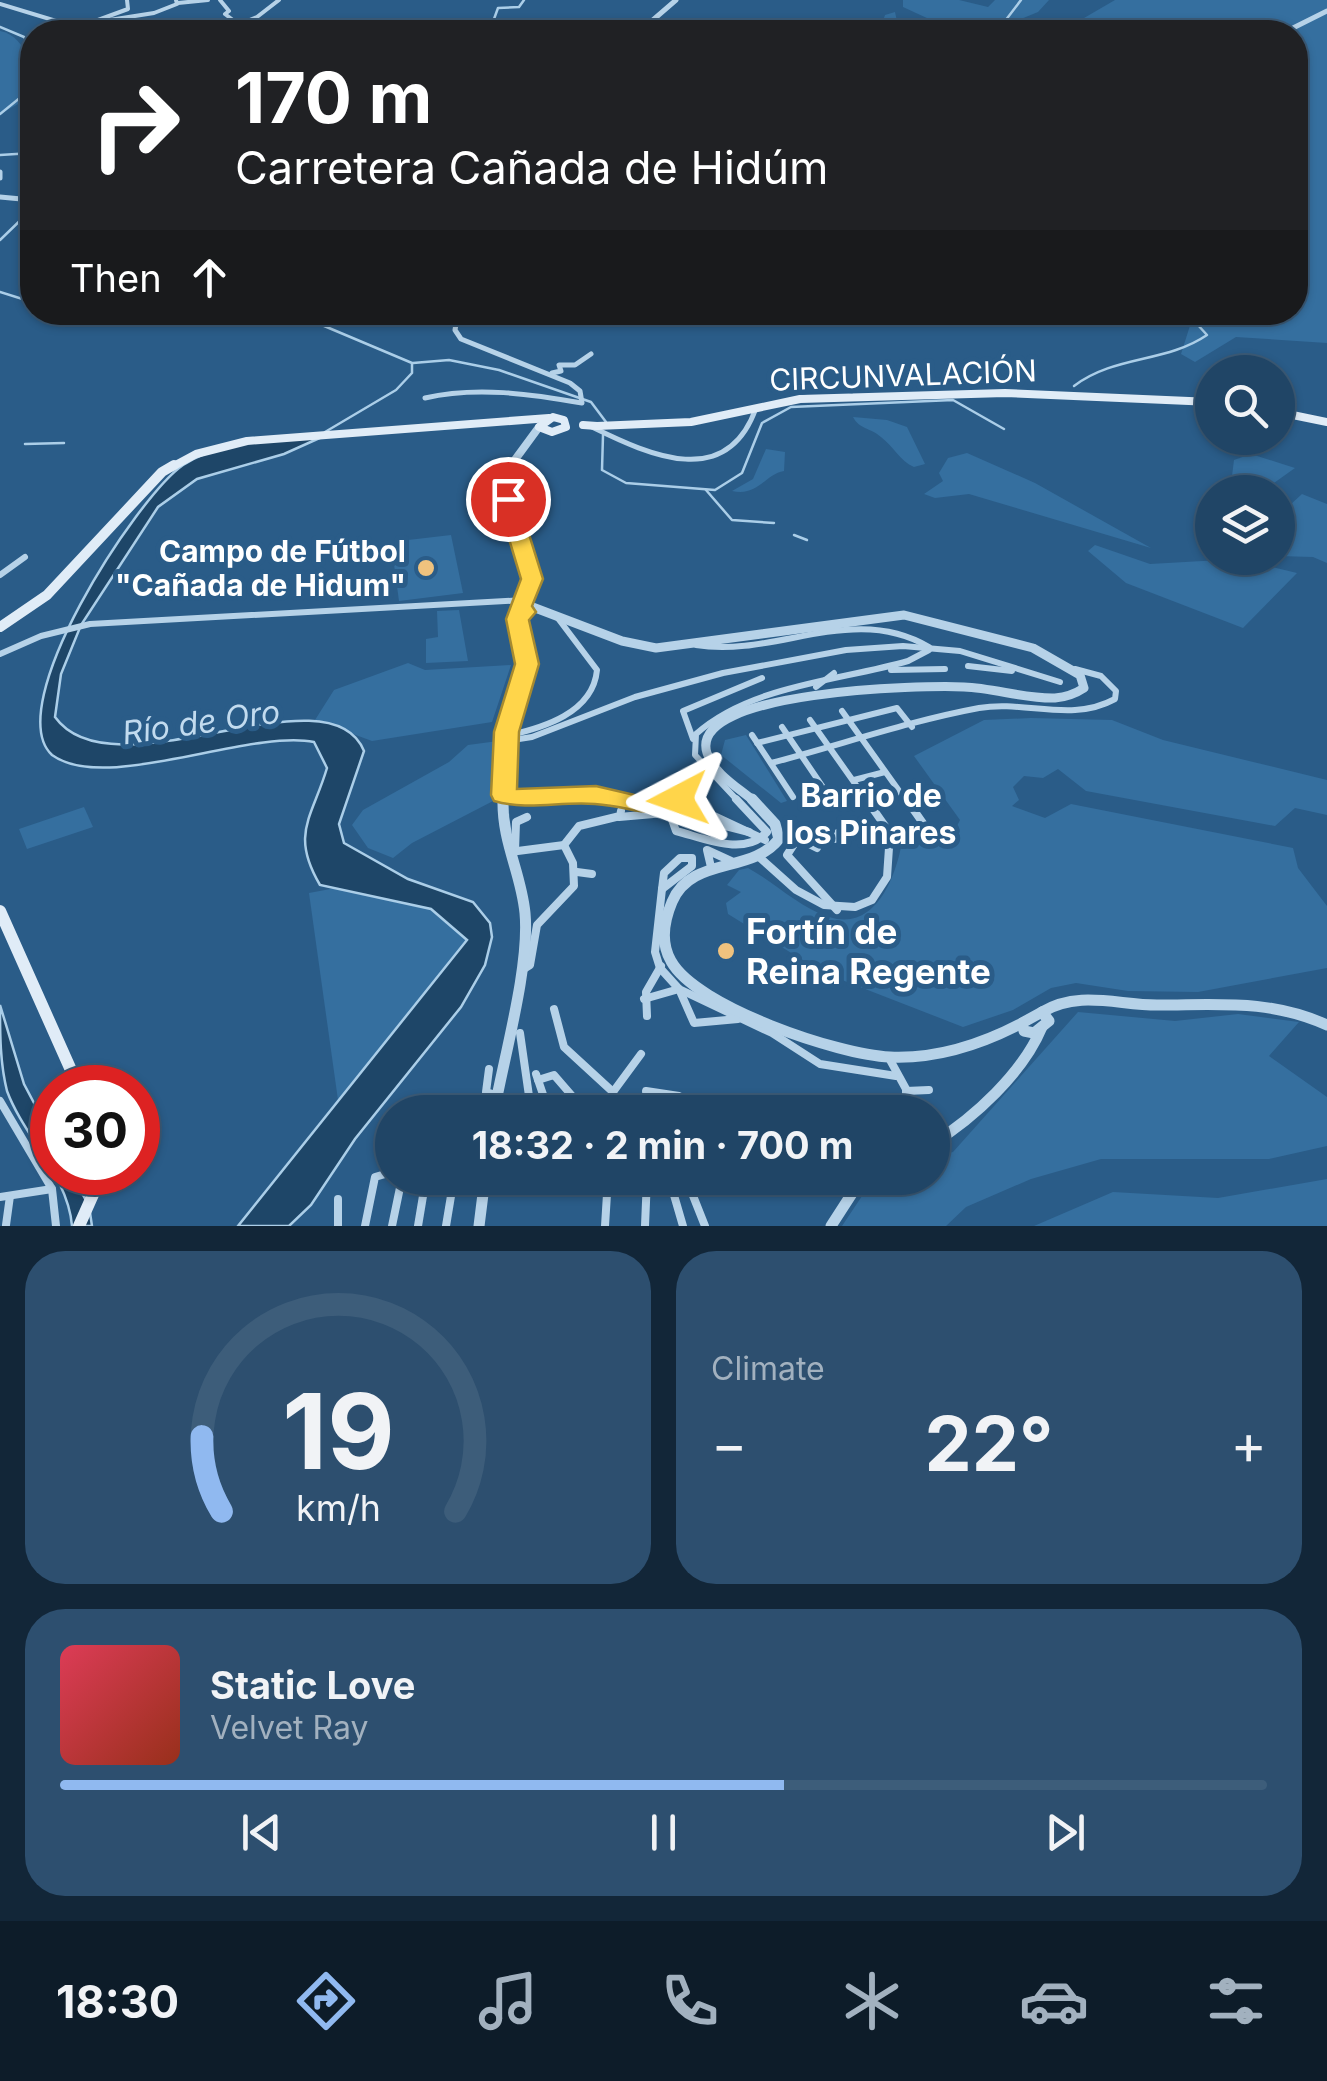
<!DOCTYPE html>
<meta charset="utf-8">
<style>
body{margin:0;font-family:Inter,sans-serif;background:#2d4f6f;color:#f1f3f6;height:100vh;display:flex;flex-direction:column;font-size:38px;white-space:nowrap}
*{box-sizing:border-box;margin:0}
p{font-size:32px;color:#a2b1bf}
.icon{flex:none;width:55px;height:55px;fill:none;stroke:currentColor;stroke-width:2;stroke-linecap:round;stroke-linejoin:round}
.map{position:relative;height:1226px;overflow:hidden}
.panel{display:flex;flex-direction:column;gap:25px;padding:25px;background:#122638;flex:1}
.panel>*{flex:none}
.top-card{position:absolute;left:20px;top:20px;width:1288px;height:305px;border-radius:40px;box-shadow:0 2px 8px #0004,0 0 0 2px #3d5d7a;background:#202124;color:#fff;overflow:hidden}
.buttons{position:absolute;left:1195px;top:355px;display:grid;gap:20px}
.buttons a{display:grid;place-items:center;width:100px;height:100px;border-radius:50%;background:#204566;box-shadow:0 2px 8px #0004,0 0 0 2px #3d5d7a;font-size:50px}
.speed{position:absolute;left:30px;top:1065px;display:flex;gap:20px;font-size:50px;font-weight:700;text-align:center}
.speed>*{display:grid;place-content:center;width:130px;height:130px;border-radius:50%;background:#204566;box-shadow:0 2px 8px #0004,0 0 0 2px #3d5d7a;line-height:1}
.speed .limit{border:15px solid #d22;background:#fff;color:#111}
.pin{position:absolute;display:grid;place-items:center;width:85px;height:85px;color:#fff;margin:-42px;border:5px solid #fff;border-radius:50%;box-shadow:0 2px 10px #0007}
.me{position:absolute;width:110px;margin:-55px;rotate:266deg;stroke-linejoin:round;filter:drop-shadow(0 0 8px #0008)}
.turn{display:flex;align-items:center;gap:35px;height:210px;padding:0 50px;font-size:45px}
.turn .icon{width:130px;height:130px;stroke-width:2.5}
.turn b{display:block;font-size:70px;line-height:85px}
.then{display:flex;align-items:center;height:95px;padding:0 50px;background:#0003;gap:20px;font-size:38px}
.big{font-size:75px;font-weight:700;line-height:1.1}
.panel .tile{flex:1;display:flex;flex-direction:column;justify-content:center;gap:15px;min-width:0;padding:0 35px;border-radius:40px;background:#2d4f6f}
.panel .dial{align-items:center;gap:0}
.dial svg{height:260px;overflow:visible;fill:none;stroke:#3d5d7a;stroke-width:7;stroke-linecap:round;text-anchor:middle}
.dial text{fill:#f1f3f6;stroke:none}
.song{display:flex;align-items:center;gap:30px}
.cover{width:120px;height:120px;border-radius:15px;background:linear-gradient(135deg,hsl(350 70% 55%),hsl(10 70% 35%))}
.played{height:10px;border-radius:5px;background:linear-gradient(90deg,#90b9f0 60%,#3d5d7a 60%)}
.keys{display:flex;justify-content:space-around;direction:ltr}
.heat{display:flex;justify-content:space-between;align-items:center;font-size:55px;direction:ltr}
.panel .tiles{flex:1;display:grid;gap:25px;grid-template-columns:1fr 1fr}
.tile:last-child{grid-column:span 2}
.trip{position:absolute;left:375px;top:1095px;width:575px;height:100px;border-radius:50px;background:#204566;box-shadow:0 2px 8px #0004,0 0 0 2px #3d5d7a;font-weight:700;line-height:100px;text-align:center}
.menu{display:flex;height:160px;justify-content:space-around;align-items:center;background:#0d1c29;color:#a2b1bf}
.menu .icon{width:70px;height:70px}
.menu .on{color:#90b9f0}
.menu b{font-size:45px;color:#f1f3f6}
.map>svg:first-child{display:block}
.green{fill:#356f9f}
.water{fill:#1e4668;stroke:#abcee8;stroke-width:2.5}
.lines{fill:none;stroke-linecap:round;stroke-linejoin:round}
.stream{stroke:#abcee8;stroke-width:2.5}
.minor-far3{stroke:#b6d2e8;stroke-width:4}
.minor-far2{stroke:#b6d2e8;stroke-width:5}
.minor-far1{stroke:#b6d2e8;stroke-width:6}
.minor{stroke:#b6d2e8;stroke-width:8}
.tertiary-far3{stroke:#b6d2e8;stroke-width:5}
.tertiary-far2{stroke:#b6d2e8;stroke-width:8}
.tertiary-far1{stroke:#b6d2e8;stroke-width:9}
.tertiary{stroke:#b6d2e8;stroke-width:11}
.secondary-far2{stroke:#e0ecf7;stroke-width:8}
.secondary-far1{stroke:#e0ecf7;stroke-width:10}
.secondary{stroke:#e0ecf7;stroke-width:12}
.secondary-bridge{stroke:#e0ecf7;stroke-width:8}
.route{fill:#ffd54a;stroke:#a68a30;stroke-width:2.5}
.poi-dot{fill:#efc27e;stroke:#2a5c88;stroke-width:4}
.labels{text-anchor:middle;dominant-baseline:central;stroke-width:10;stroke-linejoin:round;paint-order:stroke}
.street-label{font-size:30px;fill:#fff;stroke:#2a5c88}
.poi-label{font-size:30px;font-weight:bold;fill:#fff;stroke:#2a5c88;text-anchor:end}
.water-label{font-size:32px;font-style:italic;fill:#c2dbef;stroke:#2a5c88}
.neighbourhood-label{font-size:32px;font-weight:bold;fill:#fff;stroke:#2a5c88}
.near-poi-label{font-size:35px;font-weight:bold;fill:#fff;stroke:#2a5c88;text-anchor:start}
</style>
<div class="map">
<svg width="1327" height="1226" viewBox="0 0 1327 1226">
<rect width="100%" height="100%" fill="#2a5c88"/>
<g class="green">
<polygon points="903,0 959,0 988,7 995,0 1049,0 1038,12 996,29 784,32 821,23 880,30 885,15 895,12 898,26 929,19 903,7"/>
<polygon points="1115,0 1327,0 1327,343 1236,337 1195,362 1181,354 1194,313 1295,312 1295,32 1195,32 1179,18 1060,32"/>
<path d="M0,31C28,36 37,77 27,99L0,114Z"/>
<path d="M853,417L887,420L907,427L925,464L914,467C900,461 894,447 881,437C871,428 859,429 853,417Z"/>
<path d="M766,449L785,452L784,471C765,474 758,497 732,491L753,479Z"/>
<polygon points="967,453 1035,483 1151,548 969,494 935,498 924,494 943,481 939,473 948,458"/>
<polygon points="1251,454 1295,468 1261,492 1230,492 1234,460"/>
<polygon points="1302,494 1327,504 1327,563 1313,557 1278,556 1278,516"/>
<polygon points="451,535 463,593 399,601 391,542"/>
<polygon points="1095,545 1150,564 1238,559 1297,573 1243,628 1126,583 1088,551"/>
<polygon points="459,610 468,661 426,663 426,639 438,637 437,611"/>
<polygon points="408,663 425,670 511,665 492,722 372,741 315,720 334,690"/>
<path d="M1031,718L1112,720L1163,740L1327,780V815L1295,808L1275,826L1086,791L1058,769L1043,778L1024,776L1013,787L1019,800L1012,806L1045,818L1071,804L1293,848L1298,868L1327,906V968L1198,992L1128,991L1076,983L1051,988L1013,1010L963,1027L824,973L728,914L726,903L741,892L727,885L739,870L748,868C774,882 800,908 829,917C876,932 896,876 902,842L957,826L960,820L914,756L984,720Z"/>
<polygon points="746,735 787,801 781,803 721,755 725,740"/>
<polygon points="498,741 490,790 495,790 495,800 412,843 393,858 368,848 352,825 363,810 449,762 468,745"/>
<polygon points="84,807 93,827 27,849 19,829"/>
<polygon points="341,887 431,909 468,940 338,1100 309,893"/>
<polygon points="1078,1012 1175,1021 1238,1014 1299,1022 1269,1056 1327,1097 1327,1146 1269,1159 1101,1159 1031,1179 966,1207 946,1226 842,1226 874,1178 932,1178 933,1157 953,1152"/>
<polygon points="1327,1179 1327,1226 1034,1226 1113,1192 1218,1198"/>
</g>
<g class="water">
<path d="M324,436L284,454L197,479L158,507L81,625L61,674L55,717C113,798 329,665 364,751L339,824L344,843L408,879L473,902L490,923L492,937L485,965L461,1007L355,1139L311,1205L289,1226H238L467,940L431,909L320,885C290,834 312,818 327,768L314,742C248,729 105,794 52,755C0,707 136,498 183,465C222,439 279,441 324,436Z"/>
<path d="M0,1005L24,1084L52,1137V1172L71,1173L89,1206L92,1226H72C68,1176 24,1137 7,1091C0,1063 0,1034 0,1005Z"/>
</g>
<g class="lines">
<g class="stream">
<polyline points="0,27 24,37 32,48"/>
<polyline points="469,32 478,23 494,19 498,8 519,7 524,0"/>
<polyline points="899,32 1002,25 1021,0"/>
<polyline points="0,114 32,88"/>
<polyline points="0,155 32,153"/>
<polyline points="0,240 32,209"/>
<polyline points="0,292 32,302"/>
<polyline points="291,312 412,363 412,373 396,390 325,432"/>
<polyline points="413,363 449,360 499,370 591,402 606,422"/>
<path d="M1074,386C1115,355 1166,363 1207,335L1197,324L1164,312"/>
<polyline points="603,435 602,470 626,483 715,490 742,473 762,423 791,407 953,400 1004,429"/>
<polyline points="25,444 64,443"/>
<polyline points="706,490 732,520 774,523"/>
<polyline points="794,535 807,540"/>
</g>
<g class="minor-far3">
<polyline points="127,0 128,9 98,20 104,29 168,32"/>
<polyline points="220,0 229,11 225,14 238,24"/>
<polyline points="178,3 208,0"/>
<polyline points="0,4 76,27 77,32"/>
<polyline points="71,26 154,13 177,4 176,0"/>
<polyline points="109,26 167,22"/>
<polyline points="221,32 257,17 279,0"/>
</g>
<g class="minor-far2">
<polyline points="552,373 561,371 559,365 575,365 591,354"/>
<path d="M425,398C476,386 531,394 582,403L580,391L570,383L461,339L455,330L458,312"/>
<path d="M592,427C651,456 727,490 756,408"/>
</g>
<g class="minor-far1">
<polyline points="0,575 25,557"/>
<path d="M696,645C776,658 853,602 929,647"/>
<polyline points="0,654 41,636 90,624 525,600"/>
<polyline points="968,666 1012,671"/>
<polyline points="891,670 945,669"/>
<polyline points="816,687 834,673"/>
<polyline points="842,711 907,802"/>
<polyline points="810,720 868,802"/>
<polyline points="782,727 833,802"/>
<polyline points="752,735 793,797"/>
<path d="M506,736C543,728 593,713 597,670L557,617"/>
<polyline points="693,739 683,711 762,678"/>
<polyline points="506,741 532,737 635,697 723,673 846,650 903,646 960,651 1060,682"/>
<polyline points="757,743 897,708 912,727"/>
<path d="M771,763C840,745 909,721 979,708C1026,700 1071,723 1115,699L1116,691L1101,676L1075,669"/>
<polyline points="854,780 885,772"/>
<path d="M504,795C544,804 584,792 624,802"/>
<polyline points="665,802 684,802"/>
<path d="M739,802L695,755L696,734C751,685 839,681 908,661L929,650"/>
</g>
<g class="minor">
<polyline points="614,799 643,806 677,799"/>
<polyline points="678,799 765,840"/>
<polyline points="832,799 835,804"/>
<polyline points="906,799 925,826"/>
<path d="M670,814L676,831C704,838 745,857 767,832L736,799"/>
<polyline points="619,817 665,813 705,822 711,813"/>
<polyline points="706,821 749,832"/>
<polyline points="803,841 817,848"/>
<polyline points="564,845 579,826 620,816 621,811"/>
<polyline points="515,851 516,822 527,817"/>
<polyline points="510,852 564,845"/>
<polyline points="758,856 796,890 824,905 855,907 872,900 887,877 890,833 866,799"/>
<polygon points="680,858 692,858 692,866 662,889 664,873"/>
<polyline points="711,867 707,850 731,861"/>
<polyline points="577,872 592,874"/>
<polyline points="662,889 655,952 660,968 679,989 772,1033 820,1064 896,1076"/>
<polyline points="837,910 787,855 798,838 835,839 838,833"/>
<polyline points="522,970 530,965 537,925 574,886 573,863 564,845"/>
<polyline points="644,999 679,989 694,1023 738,1019"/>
<polyline points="554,1009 564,1047 613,1092"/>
<polyline points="647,1016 646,992 661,966"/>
<polyline points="520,1033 530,1103"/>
<polyline points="889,1058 906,1089 906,1104 923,1107"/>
<polyline points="489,1069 486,1092 496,1095"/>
<polyline points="536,1074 549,1112"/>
<polyline points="538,1080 554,1075 586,1112"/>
<polyline points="646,1091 679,1096 687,1112"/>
<polyline points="906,1091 929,1090"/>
<polyline points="0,1101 52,1189 56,1226"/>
<polyline points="495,1102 530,1103 546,1112"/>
<polyline points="610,1112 613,1092 641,1054"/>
<polyline points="669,1178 683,1226"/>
<polyline points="686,1178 705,1226"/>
<polyline points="608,1183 646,1184"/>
<polyline points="0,1197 52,1189"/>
<polyline points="338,1199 338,1226"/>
<polyline points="6,1225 10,1196"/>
<polyline points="365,1226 375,1177 392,1172"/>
<polyline points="392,1226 402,1178"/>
<polyline points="418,1226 426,1178"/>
<polyline points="446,1226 454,1178"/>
<polyline points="605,1226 608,1178"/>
<polyline points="645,1226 647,1178"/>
</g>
<g class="tertiary-far3">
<polyline points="639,32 676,0"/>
<polyline points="1285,32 1327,11"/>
<polyline points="0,172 0,178"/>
<polyline points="0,197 32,200"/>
</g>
<polyline class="tertiary-far2" points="509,468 539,427"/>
<g class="tertiary-far1">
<polyline points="509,465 510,515 532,575 524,605"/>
<path d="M530,606L622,641L656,648L904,615L1033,648L1080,675L1084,688C1075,694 1067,697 1055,698C1025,699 994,688 964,687C925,685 687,690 707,753C714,774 739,788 755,802"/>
<polyline points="503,802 506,732 527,664 517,616 520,610"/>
</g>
<g class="tertiary">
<path d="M752,799L775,824L779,839C752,874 691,856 672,902C664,921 660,942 671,961C696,1007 839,1055 890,1057C936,1059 982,1044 1022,1023"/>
<path d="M1042,1012C1079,990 1117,1005 1157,1005C1219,1005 1269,999 1327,1025"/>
<polygon points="1042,1012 1049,1021 1034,1033 1024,1031 1022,1023"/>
<path d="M494,1112C504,1057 530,966 525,913C521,872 502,843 503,799"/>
<path d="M932,1144C974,1118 1023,1073 1042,1027"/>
<polyline points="479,1226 485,1178"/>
<polyline points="831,1226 862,1178"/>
</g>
<g class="secondary-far2">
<polyline points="1278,412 1327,422"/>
<polygon points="553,417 564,420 566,427 552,432 539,427"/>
<polyline points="597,426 691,422 800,399 1005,393 1212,402"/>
<polyline points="170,468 196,454 247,441 549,418"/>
</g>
<polyline class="secondary-far1" points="0,627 47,595 162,472 174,465"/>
<g class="secondary">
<polyline points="0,911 79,1088"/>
<polyline points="79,1226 103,1172"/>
</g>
<polyline class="secondary-bridge" points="583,425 597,426"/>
</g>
<path class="route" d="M508,493L518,499L543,579L532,606L536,612L529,620L539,664L519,732L517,789L596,786L643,797L678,790L691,799L687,806C640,819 637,807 595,804C560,801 529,811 494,801L491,795L494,732L515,664L506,619L521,579L497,499Z"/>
<g class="poi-dot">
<circle cx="426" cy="568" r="10"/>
<circle cx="726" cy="951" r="10"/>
</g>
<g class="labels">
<g class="street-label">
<text transform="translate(903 375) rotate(-2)">CIRCUNVALACIÓN</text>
</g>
<g class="poi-label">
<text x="406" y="551">Campo de Fútbol<tspan x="406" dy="34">"Cañada de Hidum"</tspan></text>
</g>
<g class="water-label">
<text transform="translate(201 722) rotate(-8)">Río de Oro</text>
</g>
<g class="neighbourhood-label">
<text x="871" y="795">Barrio de<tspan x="871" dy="37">los Pinares</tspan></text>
</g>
<g class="near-poi-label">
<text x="746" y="931">Fortín de<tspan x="746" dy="40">Reina Regente</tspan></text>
</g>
</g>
</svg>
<div class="buttons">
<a><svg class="icon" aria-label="search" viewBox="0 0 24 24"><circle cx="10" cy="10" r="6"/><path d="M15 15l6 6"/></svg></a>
<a><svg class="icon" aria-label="layers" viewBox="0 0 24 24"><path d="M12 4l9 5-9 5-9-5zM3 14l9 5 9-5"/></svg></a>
</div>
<div class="speed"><div class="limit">30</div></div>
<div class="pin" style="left:508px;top:499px;background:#d93025"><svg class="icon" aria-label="arrive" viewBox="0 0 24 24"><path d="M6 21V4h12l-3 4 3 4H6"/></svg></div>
<svg class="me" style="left:678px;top:799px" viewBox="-20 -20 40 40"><path d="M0-17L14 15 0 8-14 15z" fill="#ffd54a" stroke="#fff" stroke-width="4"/></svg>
<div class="trip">18:32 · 2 min · 700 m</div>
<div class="top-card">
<div class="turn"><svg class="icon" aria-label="right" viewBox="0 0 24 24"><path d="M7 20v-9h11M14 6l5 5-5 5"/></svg><div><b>170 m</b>Carretera Cañada de Hidúm</div></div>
<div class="then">Then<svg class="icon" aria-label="ahead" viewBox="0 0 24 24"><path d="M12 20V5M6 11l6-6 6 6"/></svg></div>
</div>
</div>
<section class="panel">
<div class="tiles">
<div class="tile dial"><svg viewBox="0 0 100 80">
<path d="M14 69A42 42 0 1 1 86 69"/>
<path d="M14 69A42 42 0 0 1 8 46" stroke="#90b9f0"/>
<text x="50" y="56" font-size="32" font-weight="700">19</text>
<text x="50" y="72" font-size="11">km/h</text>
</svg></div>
<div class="tile"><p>Climate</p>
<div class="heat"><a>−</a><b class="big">22°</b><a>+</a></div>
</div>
<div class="tile">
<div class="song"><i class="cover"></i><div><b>Static Love</b><p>Velvet Ray</p></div></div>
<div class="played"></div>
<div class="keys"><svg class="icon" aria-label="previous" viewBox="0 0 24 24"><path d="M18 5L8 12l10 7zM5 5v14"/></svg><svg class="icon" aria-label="pause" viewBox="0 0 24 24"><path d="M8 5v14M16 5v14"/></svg><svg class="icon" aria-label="next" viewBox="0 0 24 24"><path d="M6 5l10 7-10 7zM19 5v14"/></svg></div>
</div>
</div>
</section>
<nav class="menu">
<b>18:30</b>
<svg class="icon on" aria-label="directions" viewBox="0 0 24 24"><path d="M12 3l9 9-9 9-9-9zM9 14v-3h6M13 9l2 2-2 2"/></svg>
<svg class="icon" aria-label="music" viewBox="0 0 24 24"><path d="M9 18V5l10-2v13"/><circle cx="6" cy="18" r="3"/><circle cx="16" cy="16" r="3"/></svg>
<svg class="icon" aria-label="phone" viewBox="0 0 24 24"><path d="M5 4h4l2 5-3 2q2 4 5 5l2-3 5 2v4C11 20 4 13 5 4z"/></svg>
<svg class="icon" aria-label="climate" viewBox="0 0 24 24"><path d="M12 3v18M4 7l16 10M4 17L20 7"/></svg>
<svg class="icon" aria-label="car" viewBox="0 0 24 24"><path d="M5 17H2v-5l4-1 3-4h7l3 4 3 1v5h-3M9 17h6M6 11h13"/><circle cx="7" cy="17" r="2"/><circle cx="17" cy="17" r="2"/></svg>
<svg class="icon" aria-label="filters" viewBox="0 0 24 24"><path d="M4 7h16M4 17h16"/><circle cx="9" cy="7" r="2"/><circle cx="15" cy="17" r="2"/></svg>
</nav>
